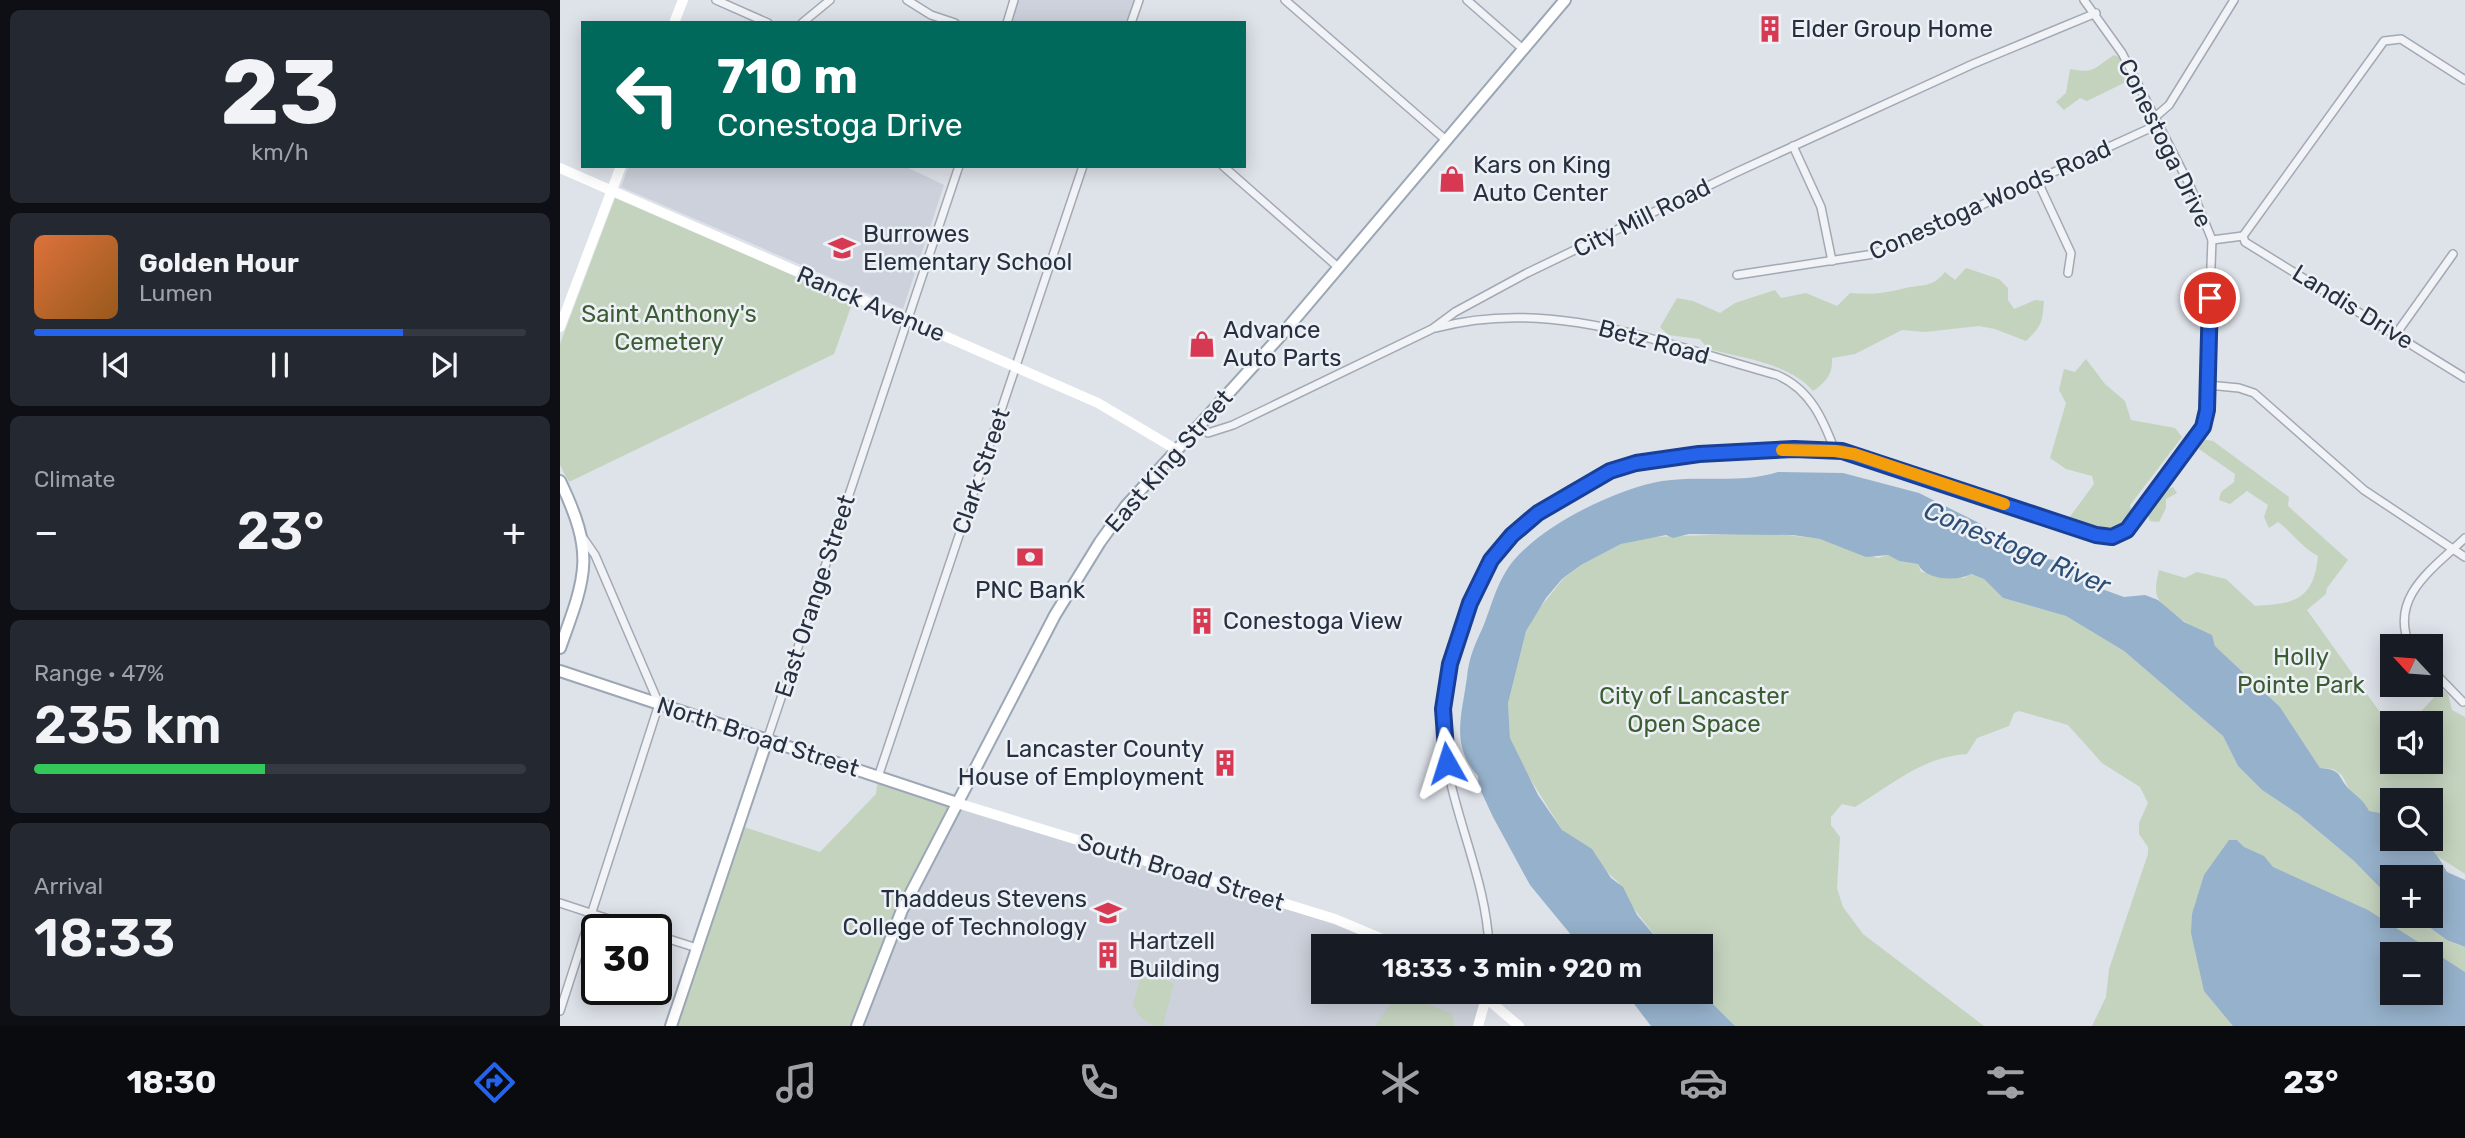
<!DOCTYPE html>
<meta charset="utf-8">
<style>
body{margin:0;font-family:Rubik,sans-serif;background:#242831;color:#f1f3f6;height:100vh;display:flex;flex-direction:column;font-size:26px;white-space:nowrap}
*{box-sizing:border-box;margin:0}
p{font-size:23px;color:#9ea1a6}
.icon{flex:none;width:38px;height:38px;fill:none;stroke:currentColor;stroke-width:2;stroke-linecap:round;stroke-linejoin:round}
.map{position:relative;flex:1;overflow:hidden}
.drawer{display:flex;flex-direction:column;gap:10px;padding:10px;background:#0d0f14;width:560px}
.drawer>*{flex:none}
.hud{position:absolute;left:21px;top:21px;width:665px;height:147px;border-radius:0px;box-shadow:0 4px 18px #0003;background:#00695c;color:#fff;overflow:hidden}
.needle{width:46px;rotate:296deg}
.buttons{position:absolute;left:1820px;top:634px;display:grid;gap:14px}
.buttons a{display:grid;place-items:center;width:63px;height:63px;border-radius:0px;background:#171b24;box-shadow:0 4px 18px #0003;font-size:35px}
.speed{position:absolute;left:21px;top:914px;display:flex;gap:14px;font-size:35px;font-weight:700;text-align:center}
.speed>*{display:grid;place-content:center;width:91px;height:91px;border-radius:50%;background:#171b24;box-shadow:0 4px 18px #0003;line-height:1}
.speed .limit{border:4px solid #111;border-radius:10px;background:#fff;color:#111}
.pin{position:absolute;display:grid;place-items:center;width:60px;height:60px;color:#fff;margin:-30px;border:4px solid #fff;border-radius:50%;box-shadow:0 2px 7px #0007}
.me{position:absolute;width:77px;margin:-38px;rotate:354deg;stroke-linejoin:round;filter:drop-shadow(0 0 5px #0008)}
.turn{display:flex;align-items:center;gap:24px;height:147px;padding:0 21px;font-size:32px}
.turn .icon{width:91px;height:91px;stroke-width:2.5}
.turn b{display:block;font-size:49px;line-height:60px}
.big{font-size:52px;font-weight:600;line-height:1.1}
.drawer .widget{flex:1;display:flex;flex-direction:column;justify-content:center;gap:10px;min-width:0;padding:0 24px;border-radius:10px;background:#242831}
.drawer .dial{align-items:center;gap:0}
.dial b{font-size:91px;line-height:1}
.song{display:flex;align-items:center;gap:21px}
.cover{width:84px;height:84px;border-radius:10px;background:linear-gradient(135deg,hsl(20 70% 55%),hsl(30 70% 35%))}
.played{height:7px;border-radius:4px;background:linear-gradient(90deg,#2563eb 75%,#363941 75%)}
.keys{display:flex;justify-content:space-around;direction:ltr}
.heat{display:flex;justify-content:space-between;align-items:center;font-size:38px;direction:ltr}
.charge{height:10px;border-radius:5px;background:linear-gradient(90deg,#34c759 47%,#363941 0)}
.trip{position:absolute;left:751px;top:934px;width:402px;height:70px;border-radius:0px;background:#171b24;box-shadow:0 4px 18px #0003;font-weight:600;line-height:70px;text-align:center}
.tabs{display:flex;height:112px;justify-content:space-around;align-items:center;background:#090b0e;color:#9ea1a6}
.tabs .icon{width:49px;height:49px}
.tabs .selected{color:#2563eb}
.tabs b{font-size:32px;color:#f1f3f6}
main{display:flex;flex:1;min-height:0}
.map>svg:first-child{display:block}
.built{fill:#ccd1db}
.green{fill:#c4d3be;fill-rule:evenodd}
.water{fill:#96b1cb;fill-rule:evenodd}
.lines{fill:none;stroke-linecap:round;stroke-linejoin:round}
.street-casing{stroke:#a3a9b3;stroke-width:10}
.primary-casing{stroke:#9ca7b5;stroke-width:14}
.street{stroke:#f1f3f7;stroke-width:7}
.secondary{stroke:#fff;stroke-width:10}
.primary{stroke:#fff;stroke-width:10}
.route-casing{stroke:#184099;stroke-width:18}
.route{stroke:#2563eb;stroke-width:12}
.slow{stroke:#f59e0b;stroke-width:12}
.labels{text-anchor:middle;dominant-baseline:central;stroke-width:5;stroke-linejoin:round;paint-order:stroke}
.poi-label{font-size:24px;fill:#263040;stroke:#edf1f6;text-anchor:start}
.street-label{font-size:24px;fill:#263040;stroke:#edf1f6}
.park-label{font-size:24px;fill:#3b5d32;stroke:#edf1f6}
.water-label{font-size:26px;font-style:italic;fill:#2d4f77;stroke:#edf1f6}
</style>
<main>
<section class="drawer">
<div class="widget dial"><b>23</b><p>km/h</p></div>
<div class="widget">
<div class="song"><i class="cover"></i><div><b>Golden Hour</b><p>Lumen</p></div></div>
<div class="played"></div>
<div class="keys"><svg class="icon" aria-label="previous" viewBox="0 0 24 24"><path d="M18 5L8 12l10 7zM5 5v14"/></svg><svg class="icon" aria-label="pause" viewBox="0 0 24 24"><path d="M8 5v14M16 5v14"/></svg><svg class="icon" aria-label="next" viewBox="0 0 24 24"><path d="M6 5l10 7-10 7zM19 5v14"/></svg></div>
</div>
<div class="widget"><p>Climate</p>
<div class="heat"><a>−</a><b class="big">23°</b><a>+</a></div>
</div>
<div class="widget"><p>Range · 47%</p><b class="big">235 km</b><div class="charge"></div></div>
<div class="widget"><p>Arrival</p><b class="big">18:33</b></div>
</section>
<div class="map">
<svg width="1905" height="1026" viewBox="0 0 1905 1026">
<rect width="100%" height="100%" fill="#dee2e9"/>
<g class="built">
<polygon points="454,0 579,0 571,23 447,23"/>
<polygon points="69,166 344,166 384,185 343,309 61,187"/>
<polygon points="397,803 775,919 842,947 763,947 763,992 919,992 926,998 918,1026 297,1026 309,989"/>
</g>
<g class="green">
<path d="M1554,55L1559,57L1570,80L1527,101L1520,98L1504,110L1496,102L1506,93L1510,69C1535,74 1534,68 1554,55Z"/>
<polygon points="55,198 293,301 274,354 9,482 0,465 0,344"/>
<path d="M1406,268L1439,279L1448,288V300L1454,309L1475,300L1484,301C1482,324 1482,325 1466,341L1435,329L1419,326L1365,332L1342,330L1295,354L1272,358C1273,374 1266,382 1253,391C1230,363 1181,358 1148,349L1140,339L1108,335L1100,327L1117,298L1133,301L1160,313L1175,303L1215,290L1221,298L1246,293L1277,306L1290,293C1311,295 1326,293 1346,288C1364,284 1372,288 1385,272L1395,280Z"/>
<path d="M1526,359L1545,384L1565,401L1571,420L1615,428L1622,437L1570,505L1572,514C1553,537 1533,526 1509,518L1534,484L1532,476L1506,469L1490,458L1506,403L1499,390L1504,369L1515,372Z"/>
<path d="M1642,439L1653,441L1729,497L1728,506L1788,560L1767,588L1766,594L1747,610L1832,729V761H1871V723H1850L1882,689L1888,694L1892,710L1905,717V874L1850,838H1871V800H1832V827L1809,812L1789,789L1782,775L1773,769L1760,768L1720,707L1655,646L1652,635C1638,631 1604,611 1598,598C1594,589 1597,579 1599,570L1625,578L1637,572L1666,579L1695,606C1734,604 1754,600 1758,556C1742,548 1732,532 1718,522L1709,528L1704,517L1708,505L1687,491L1670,504L1659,500L1661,492L1674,482L1675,474L1639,449Z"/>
<path d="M1613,487L1617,493L1606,499V508L1599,522L1590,521L1588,516C1594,503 1600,491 1613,487Z"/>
<path d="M1213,533L1260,539L1318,558L1328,555L1339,561L1358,564L1361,572L1404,578L1410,574L1424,579L1443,598L1506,616L1564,651L1663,736L1678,766L1702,790L1738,814L1794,861L1832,900V915C1870,915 1872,937 1905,947V1026H1532L1546,997L1549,969L1588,854V847L1579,834V823L1588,803L1580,787L1542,763L1508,725L1459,711L1454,713L1449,726L1417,738L1407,754C1362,757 1333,784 1295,807L1282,804L1271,817V825L1280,837L1277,888L1283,907L1303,934L1424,1026H1175L1141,992V947H1104L1067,900L1059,883L1002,830L961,764L950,738L948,703L953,671L966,631L975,614L1003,579L1021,565L1061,544L1089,537ZM1832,954H1871V992H1832Z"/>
<polygon points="318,777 397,803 356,882 297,1026 111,1026 178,825 260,852 316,794"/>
<path d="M583,968L595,971L594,974L614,984L603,1025L605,1026C588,1026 581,1020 573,1005Z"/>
<polygon points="844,992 869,994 868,1004 892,1014 894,1026 815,1026 835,998"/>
</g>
<g class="water">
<path d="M1218,472L1283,473L1359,493L1421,524L1438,539L1462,549L1467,557L1495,560L1539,588L1564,597L1585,595L1598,600L1624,622L1652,635L1655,646L1720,707L1760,768C1784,770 1776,776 1790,790C1799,798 1804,801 1809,811L1825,814L1832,820V838C1862,838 1873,845 1887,872L1905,880V947L1887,940L1853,915H1871V877H1832V900L1794,861L1738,814L1702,790L1678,766L1663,736L1564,651L1506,616L1443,598L1424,579L1411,574C1396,582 1365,580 1358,564L1339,561L1328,555L1306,557L1260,539L1233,535L1129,534L1113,538L1106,535L1061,544L1021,565L1002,579L986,598L966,631L948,703L950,738L978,795L1002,830L1032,849L1051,878L1063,887L1077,915L1104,947H1021L970,885L933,817L919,787L918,776C890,745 902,715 907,677C909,657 915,644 923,627C931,607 936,586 948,568C975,528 1055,489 1102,481C1140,475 1181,484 1218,472Z"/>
<path d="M1669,840H1677L1684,847L1704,856L1713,867L1808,910L1905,972V1026H1673L1644,991L1631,933L1632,914L1644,875ZM1832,954H1871V992H1832Z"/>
<polygon points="1065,992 1141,992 1175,1026 1091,1026"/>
</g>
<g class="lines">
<defs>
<g id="street">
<polyline points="156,0 208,23"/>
<polyline points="347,0 371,15 395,23"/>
<polyline points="725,0 887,141"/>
<polyline points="907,0 964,50"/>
<polyline points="242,23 270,0"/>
<polyline points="447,23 454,0"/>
<polyline points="571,23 579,0"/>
<polyline points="1594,118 1609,105 1674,0"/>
<polyline points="1233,146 1261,207 1272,261"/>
<polyline points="663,166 779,268"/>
<polyline points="1478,182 1511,253 1508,273"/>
<polyline points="1683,236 1824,41 1841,39 1905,80"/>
<polyline points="1683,236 1685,242 1905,378"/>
<polyline points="1652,240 1683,236"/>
<polyline points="1177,275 1314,254 1597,125"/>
<path d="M876,328C992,296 1106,345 1217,375C1250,389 1263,419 1275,451"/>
<polyline points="1836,334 1893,254"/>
<polyline points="1648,385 1679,388 1694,393 1804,490 1905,557"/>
<polyline points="639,425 648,433 673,425 872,329 895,312 967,273 1177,172 1413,64 1536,13"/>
<path d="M1850,646C1828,597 1874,568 1905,538"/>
<polyline points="1871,669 1903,702"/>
<polyline points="207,740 399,166"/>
<polyline points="318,777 523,166"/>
<polyline points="0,903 79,929"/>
<polyline points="96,935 137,948"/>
<path d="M929,947C926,872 886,804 883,729C882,691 891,656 904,620C912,599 920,577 933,558C964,513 1024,475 1077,463C1108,456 1141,454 1172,452C1212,449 1255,445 1294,454L1536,535C1553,539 1562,535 1574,523L1634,442L1645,420L1652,240L1631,188L1562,53L1524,0"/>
<polyline points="0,1011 99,704 35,555 24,539"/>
</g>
<g id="primary">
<path d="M0,481C35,554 27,574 0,648"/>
<polyline points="0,671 397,803"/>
<polyline points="111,1026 207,740"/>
<polyline points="297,1026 342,910 495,615 540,542 566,506 724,332 1005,0"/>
</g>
</defs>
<use href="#street" class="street-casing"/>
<use href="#primary" class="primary-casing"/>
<use href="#street" class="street"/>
<g class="secondary">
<polyline points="114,23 123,0"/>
<polyline points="0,168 538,403 617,450"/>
<polyline points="0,327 61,166"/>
<polyline points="397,803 775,919 842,947"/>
<polyline points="919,992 959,1026"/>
<polyline points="918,1026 926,998"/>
</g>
<use href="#primary" class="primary"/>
</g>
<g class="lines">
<defs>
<polyline id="route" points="887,763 883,709 890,664 910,603 931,560 952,535 978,513 1050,471 1076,463 1139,454 1234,449 1282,451 1536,535 1552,537 1567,530 1643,427 1647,410 1650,298"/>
</defs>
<use href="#route" class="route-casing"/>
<use href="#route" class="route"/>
<polyline class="slow" points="1222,450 1275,451 1294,454 1444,504"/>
</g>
<defs>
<symbol id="building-bare" viewBox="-9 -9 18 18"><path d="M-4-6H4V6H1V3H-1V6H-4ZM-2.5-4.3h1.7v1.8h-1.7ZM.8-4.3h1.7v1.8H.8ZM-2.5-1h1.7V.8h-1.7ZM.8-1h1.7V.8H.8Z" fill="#d73953" stroke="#edf1f6" stroke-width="2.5" paint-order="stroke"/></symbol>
<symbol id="shop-bare" viewBox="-9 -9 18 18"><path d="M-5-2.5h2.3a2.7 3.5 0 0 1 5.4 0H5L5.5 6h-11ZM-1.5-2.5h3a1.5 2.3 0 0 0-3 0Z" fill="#d73953" stroke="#edf1f6" stroke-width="2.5" paint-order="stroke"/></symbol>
<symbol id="school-bare" viewBox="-9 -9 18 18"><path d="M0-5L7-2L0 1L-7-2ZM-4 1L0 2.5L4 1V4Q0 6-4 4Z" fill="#d73953" stroke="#edf1f6" stroke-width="2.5" paint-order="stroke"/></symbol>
<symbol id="bank-bare" viewBox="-9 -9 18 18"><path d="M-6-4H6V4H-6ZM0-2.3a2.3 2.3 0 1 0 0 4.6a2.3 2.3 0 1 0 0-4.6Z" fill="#d73953" stroke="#edf1f6" stroke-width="2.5" paint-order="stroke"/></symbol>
<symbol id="university-bare" viewBox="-9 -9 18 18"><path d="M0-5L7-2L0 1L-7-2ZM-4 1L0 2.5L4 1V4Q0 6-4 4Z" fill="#d73953" stroke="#edf1f6" stroke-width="2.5" paint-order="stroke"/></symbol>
</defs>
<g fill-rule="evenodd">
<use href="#building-bare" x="1191" y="10" width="38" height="38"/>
<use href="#shop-bare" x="873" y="160" width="38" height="38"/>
<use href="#school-bare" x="263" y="229" width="38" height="38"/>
<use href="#shop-bare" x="623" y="325" width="38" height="38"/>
<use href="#bank-bare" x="451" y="538" width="38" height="38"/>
<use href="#building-bare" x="623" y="602" width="38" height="38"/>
<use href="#building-bare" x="646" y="744" width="38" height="38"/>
<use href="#university-bare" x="529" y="894" width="38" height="38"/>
<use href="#building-bare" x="529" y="936" width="38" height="38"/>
</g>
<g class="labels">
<g class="poi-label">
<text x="1231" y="29">Elder Group Home</text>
<text x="913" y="165">Kars on King<tspan x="913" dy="28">Auto Center</tspan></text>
<text x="303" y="234">Burrowes<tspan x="303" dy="28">Elementary School</tspan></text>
<text x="663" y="330">Advance<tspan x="663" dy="28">Auto Parts</tspan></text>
<text x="470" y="590" text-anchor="middle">PNC Bank</text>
<text x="663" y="621">Conestoga View</text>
<text x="644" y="749" text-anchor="end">Lancaster County<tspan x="644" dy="28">House of Employment</tspan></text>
<text x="527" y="899" text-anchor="end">Thaddeus Stevens<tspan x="527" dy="28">College of Technology</tspan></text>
<text x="569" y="941">Hartzell<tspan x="569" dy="28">Building</tspan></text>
</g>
<g class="street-label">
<text transform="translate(1605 143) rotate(64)">Conestoga Drive</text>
<text transform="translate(1430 200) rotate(-24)">Conestoga Woods Road</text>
<text transform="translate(1082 218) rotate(-26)">City Mill Road</text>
<text transform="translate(311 304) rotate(23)">Ranck Avenue</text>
<text transform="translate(1793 307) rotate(32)">Landis Drive</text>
<text transform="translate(1094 342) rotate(15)">Betz Road</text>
<text transform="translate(609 461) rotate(-49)">East King Street</text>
<text transform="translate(421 471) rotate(-71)">Clark Street</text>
<text transform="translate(255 596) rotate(-72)">East Orange Street</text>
<text transform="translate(198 737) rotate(18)">North Broad Street</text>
<text transform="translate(621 872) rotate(17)">South Broad Street</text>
</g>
<g class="park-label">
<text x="109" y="314">Saint Anthony's<tspan x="109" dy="28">Cemetery</tspan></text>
<text x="1741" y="657">Holly<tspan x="1741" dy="28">Pointe Park</tspan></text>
<text x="1134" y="696">City of Lancaster<tspan x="1134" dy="28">Open Space</tspan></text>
</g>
<g class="water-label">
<text transform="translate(1457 548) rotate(23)">Conestoga River</text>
</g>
</g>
</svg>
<div class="buttons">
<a><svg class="needle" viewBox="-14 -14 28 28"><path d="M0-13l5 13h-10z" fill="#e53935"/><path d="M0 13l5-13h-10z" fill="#9ea1a6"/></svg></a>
<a><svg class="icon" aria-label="sound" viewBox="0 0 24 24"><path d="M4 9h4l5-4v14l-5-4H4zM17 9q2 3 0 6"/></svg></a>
<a><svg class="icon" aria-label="search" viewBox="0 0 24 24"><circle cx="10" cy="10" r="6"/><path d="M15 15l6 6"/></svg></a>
<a>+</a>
<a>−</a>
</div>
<div class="speed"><div class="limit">30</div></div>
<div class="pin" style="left:1650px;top:298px;background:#d93025"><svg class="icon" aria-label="arrive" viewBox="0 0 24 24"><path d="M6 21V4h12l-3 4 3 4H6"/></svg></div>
<svg class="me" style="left:887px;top:763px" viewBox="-20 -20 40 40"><path d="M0-17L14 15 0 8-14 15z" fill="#2563eb" stroke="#fff" stroke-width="4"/></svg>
<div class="trip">18:33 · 3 min · 920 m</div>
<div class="hud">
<div class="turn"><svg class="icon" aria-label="left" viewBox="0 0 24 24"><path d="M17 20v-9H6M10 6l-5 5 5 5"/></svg><div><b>710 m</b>Conestoga Drive</div></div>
</div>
</div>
</main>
<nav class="tabs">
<b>18:30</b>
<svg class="icon selected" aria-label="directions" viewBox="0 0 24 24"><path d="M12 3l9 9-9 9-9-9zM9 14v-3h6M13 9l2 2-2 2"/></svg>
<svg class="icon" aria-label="music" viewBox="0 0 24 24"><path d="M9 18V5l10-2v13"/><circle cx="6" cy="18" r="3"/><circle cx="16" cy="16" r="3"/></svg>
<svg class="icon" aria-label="phone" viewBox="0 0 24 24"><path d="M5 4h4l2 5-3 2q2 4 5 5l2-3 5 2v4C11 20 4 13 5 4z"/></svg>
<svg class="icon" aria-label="climate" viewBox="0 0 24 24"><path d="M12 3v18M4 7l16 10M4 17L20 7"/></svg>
<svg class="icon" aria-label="car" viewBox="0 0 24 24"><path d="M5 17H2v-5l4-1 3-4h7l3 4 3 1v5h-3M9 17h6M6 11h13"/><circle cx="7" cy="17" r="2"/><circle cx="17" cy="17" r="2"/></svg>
<svg class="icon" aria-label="filters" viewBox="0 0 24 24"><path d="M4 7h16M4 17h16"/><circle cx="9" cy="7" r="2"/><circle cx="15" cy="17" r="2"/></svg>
<b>23°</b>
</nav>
